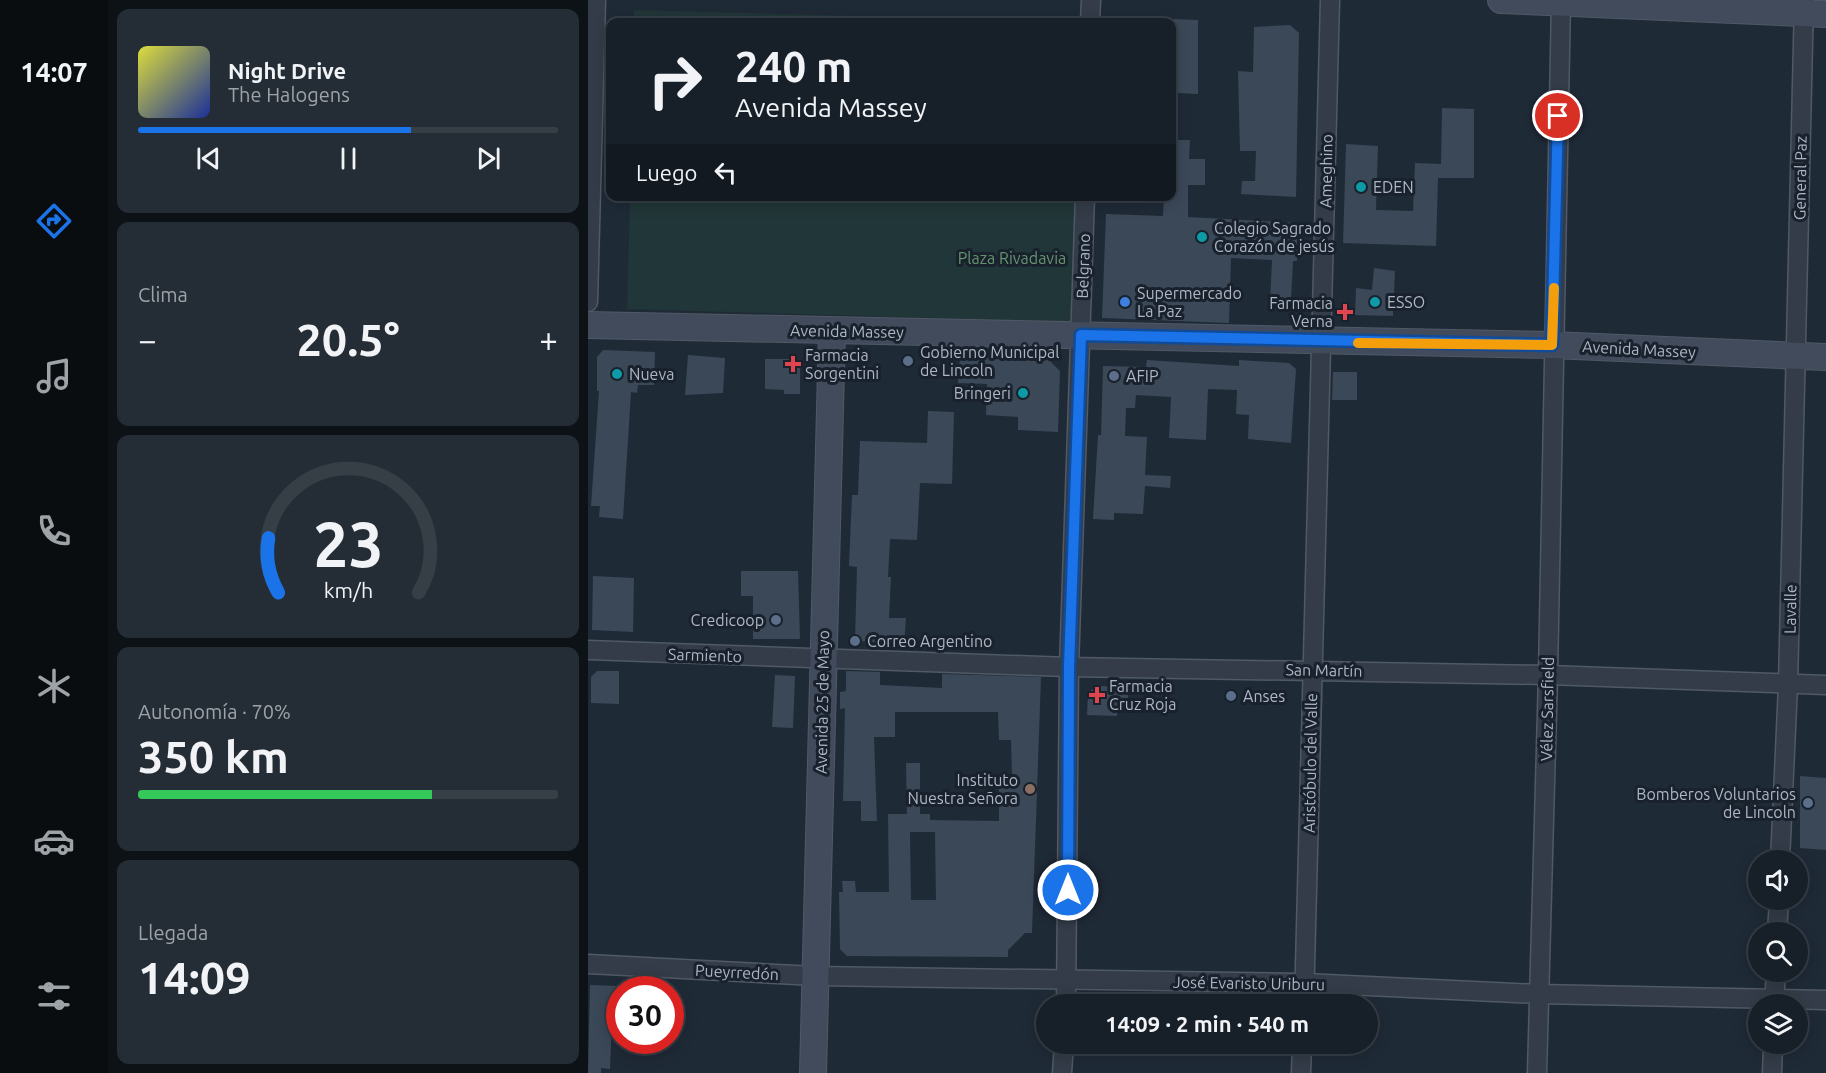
<!DOCTYPE html>
<html lang="es">
<meta charset="utf-8">
<style>
body{margin:0;font-family:Ubuntu,sans-serif;background:#242d35;color:#f1f3f6;height:100vh;display:flex;flex-direction:column;font-size:22px;white-space:nowrap}
*{box-sizing:border-box;margin:0}
p{font-size:20px;color:#9ea3a8}
.icon{flex:none;width:33px;height:33px;fill:none;stroke:currentColor;stroke-width:2;stroke-linecap:round;stroke-linejoin:round}
.map{position:relative;flex:1;overflow:hidden}
.panel{display:flex;flex-direction:column;gap:9px;padding:9px;background:#0d1217;width:480px}
.panel>*{flex:none}
.guide{position:absolute;left:18px;top:18px;width:570px;height:183px;border-radius:12px;box-shadow:0 3px 15px #0003,0 0 0 2px #363e46;background:#172029;color:#f1f3f6;overflow:hidden}
.controls{position:absolute;left:1160px;top:850px;display:grid;gap:12px}
.controls a{display:grid;place-items:center;width:60px;height:60px;border-radius:50%;background:#172029;box-shadow:0 3px 15px #0003,0 0 0 2px #363e46;font-size:30px}
.speed{position:absolute;left:18px;top:976px;display:flex;gap:12px;font-size:30px;font-weight:700;text-align:center}
.speed>*{display:grid;place-content:center;width:78px;height:78px;border-radius:50%;background:#172029;box-shadow:0 3px 15px #0003,0 0 0 2px #363e46;line-height:1}
.speed .limit{border:9px solid #d22;background:#fff;color:#111}
.pin{position:absolute;display:grid;place-items:center;width:51px;height:51px;color:#fff;margin:-26px;border:3px solid #fff;border-radius:50%;box-shadow:0 2px 6px #0007}
.me{position:absolute;width:66px;margin:-33px;rotate:0deg;stroke-linejoin:round;filter:drop-shadow(0 0 4px #0008)}
.turn{display:flex;align-items:center;gap:21px;height:126px;padding:0 30px;font-size:27px}
.turn .icon{width:78px;height:78px;stroke-width:2.5}
.turn b{display:block;font-size:42px;line-height:51px}
.then{display:flex;align-items:center;height:57px;padding:0 30px;background:#0003;gap:12px;font-size:22px}
.big{font-size:45px;font-weight:600;line-height:1.1}
.panel .widget{flex:1;display:flex;flex-direction:column;justify-content:center;gap:9px;min-width:0;padding:0 21px;border-radius:12px;background:#242d35}
.panel .dial{align-items:center;gap:0}
.dial svg{height:156px;overflow:visible;fill:none;stroke:#363e46;stroke-width:7;stroke-linecap:round;text-anchor:middle}
.dial text{fill:#f1f3f6;stroke:none}
.song{display:flex;align-items:center;gap:18px}
.cover{width:72px;height:72px;border-radius:9px;background:linear-gradient(135deg,hsl(60 70% 55%),hsl(230 70% 35%))}
.played{height:6px;border-radius:3px;background:linear-gradient(90deg,#1a73e8 65%,#363e46 65%)}
.keys{display:flex;justify-content:space-around;direction:ltr}
.heat{display:flex;justify-content:space-between;align-items:center;font-size:33px;direction:ltr}
.charge{height:9px;border-radius:4px;background:linear-gradient(90deg,#34c759 70%,#363e46 0)}
.trip{position:absolute;left:448px;top:994px;width:342px;height:60px;border-radius:30px;background:#172029;box-shadow:0 3px 15px #0003,0 0 0 2px #363e46;font-weight:600;line-height:60px;text-align:center}
main{display:flex;flex:1;min-height:0}
.menu{display:flex;flex-direction:column;width:108px;justify-content:space-around;align-items:center;background:#090d10;color:#9ea3a8}
.menu .icon{width:42px;height:42px}
.menu .selected{color:#1a73e8}
.menu b{font-size:27px;color:#f1f3f6}
.map>svg:first-child{display:block}
.green{fill:#213638}
.building{fill:#3b4858;fill-rule:evenodd}
.lines{fill:none;stroke-linecap:round;stroke-linejoin:round}
.street-casing{stroke:#505966;stroke-width:21}
.secondary-casing{stroke:#505966;stroke-width:28}
.street{stroke:#333c48;stroke-width:18}
.secondary{stroke:#414b5b;stroke-width:26}
.route-casing{stroke:#114b97;stroke-width:15}
.route{stroke:#1a73e8;stroke-width:10}
.slow{stroke:#f59e0b;stroke-width:10}
.culture-dot{fill:#0f9aa8;stroke:#18212c;stroke-width:2}
.shop-dot{fill:#3f7fe0;stroke:#18212c;stroke-width:2}
.health-dot{fill:#e0444e;stroke:#18212c;stroke-width:2}
.service-dot{fill:#5c6f8a;stroke:#18212c;stroke-width:2}
.education-dot{fill:#8d6e63;stroke:#18212c;stroke-width:2}
.labels{text-anchor:middle;dominant-baseline:central;stroke-width:6;stroke-linejoin:round;paint-order:stroke}
.street-label{font-size:16px;fill:#adb6c5;stroke:#18212c}
.poi-label{font-size:16px;fill:#adb6c5;stroke:#18212c;text-anchor:start}
.park-label{font-size:16px;fill:#64956f;stroke:#18212c}
</style>
<main>
<nav class="menu">
<b>14:07</b>
<svg class="icon selected" aria-label="directions" viewBox="0 0 24 24"><path d="M12 3l9 9-9 9-9-9zM9 14v-3h6M13 9l2 2-2 2"/></svg>
<svg class="icon" aria-label="music" viewBox="0 0 24 24"><path d="M9 18V5l10-2v13"/><circle cx="6" cy="18" r="3"/><circle cx="16" cy="16" r="3"/></svg>
<svg class="icon" aria-label="phone" viewBox="0 0 24 24"><path d="M5 4h4l2 5-3 2q2 4 5 5l2-3 5 2v4C11 20 4 13 5 4z"/></svg>
<svg class="icon" aria-label="climate" viewBox="0 0 24 24"><path d="M12 3v18M4 7l16 10M4 17L20 7"/></svg>
<svg class="icon" aria-label="car" viewBox="0 0 24 24"><path d="M5 17H2v-5l4-1 3-4h7l3 4 3 1v5h-3M9 17h6M6 11h13"/><circle cx="7" cy="17" r="2"/><circle cx="17" cy="17" r="2"/></svg>
<svg class="icon" aria-label="filters" viewBox="0 0 24 24"><path d="M4 7h16M4 17h16"/><circle cx="9" cy="7" r="2"/><circle cx="15" cy="17" r="2"/></svg>
</nav>
<section class="panel">
<div class="widget">
<div class="song"><i class="cover"></i><div><b>Night Drive</b><p>The Halogens</p></div></div>
<div class="played"></div>
<div class="keys"><svg class="icon" aria-label="previous" viewBox="0 0 24 24"><path d="M18 5L8 12l10 7zM5 5v14"/></svg><svg class="icon" aria-label="pause" viewBox="0 0 24 24"><path d="M8 5v14M16 5v14"/></svg><svg class="icon" aria-label="next" viewBox="0 0 24 24"><path d="M6 5l10 7-10 7zM19 5v14"/></svg></div>
</div>
<div class="widget"><p>Clima</p>
<div class="heat"><a>−</a><b class="big">20.5°</b><a>+</a></div>
</div>
<div class="widget dial"><svg viewBox="0 0 100 80">
<path d="M14 69A42 42 0 1 1 86 69"/>
<path d="M14 69A42 42 0 0 1 9 41" stroke="#1a73e8"/>
<text x="50" y="56" font-size="32" font-weight="700">23</text>
<text x="50" y="72" font-size="11">km/h</text>
</svg></div>
<div class="widget"><p>Autonomía · 70%</p><b class="big">350 km</b><div class="charge"></div></div>
<div class="widget"><p>Llegada</p><b class="big">14:09</b></div>
</section>
<div class="map">
<svg width="1238" height="1073" viewBox="0 0 1238 1073">
<rect width="100%" height="100%" fill="#1f2a37"/>
<g class="green">
<polygon points="46,10 487,22 46,22"/>
<polygon points="42,197 488,197 485,322 39,309"/>
</g>
<g class="building">
<polygon points="584,19 610,20 610,94 589,93 590,62 584,61"/>
<polygon points="702,25 711,33 708,197 653,194 654,181 667,181 668,151 652,151 650,71 665,72 666,27"/>
<polygon points="854,108 886,109 886,178 850,178 848,246 755,243 758,144 790,146 788,210 825,211 827,163 853,164"/>
<polygon points="584,140 602,140 601,159 617,159 617,185 600,185 600,217 712,223 709,261 705,261 703,300 699,306 682,305 684,260 643,258 641,323 514,318 518,214 575,216 576,196 584,196"/>
<polygon points="786,268 807,271 805,316 767,315 768,288 784,290"/>
<polygon points="15,350 67,352 66,385 50,385 49,393 43,392 35,519 11,517 12,506 3,506 11,391 9,391 9,357"/>
<polygon points="100,355 137,358 135,393 97,395"/>
<polygon points="372,357 460,359 472,371 470,432 430,430 430,417 398,415 399,384 370,383"/>
<polygon points="177,359 208,359 212,364 212,394 196,394 196,390 177,389"/>
<polygon points="559,360 651,366 651,360 701,363 708,369 703,443 660,439 661,415 648,414 649,390 620,389 618,440 581,438 583,397 548,395 547,408 538,408 537,436 559,437 557,475 583,476 582,488 557,486 555,514 526,513 526,520 505,519 510,435 513,435 515,366 558,367"/>
<polygon points="745,372 769,372 769,400 744,400"/>
<polygon points="340,411 366,412 364,484 332,483 329,540 302,539 300,577 303,577 301,618 318,618 316,644 267,641 269,567 261,566 264,495 270,495 272,441 339,443"/>
<polygon points="153,571 210,571 212,639 165,639 165,596 153,596"/>
<polygon points="5,576 46,578 45,632 4,630"/>
<polygon points="9,671 31,671 31,704 3,703 3,677"/>
<path d="M258,671L292,672V685L354,688V674L453,677L444,933H437L420,950V957L259,956L252,949L251,892H255L254,881H267L268,892H301L300,814H319L318,763H332V814H342V820L411,821V776L424,775L423,740H411L410,712H307V737H286L289,821H273V801H255L257,708L252,709V692L258,691ZM322,832H347L348,900H323Z"/>
<polygon points="187,675 207,676 205,728 184,727"/>
<polygon points="508,686 540,687 540,705 530,705 529,716 499,715 500,693"/>
<polygon points="1212,776 1238,778 1238,850 1212,848"/>
<polygon points="2,985 32,986 32,1021 24,1021 22,1069 13,1068 13,1073 0,1073"/>
<polygon points="491,992 510,993 510,1005 490,1005"/>
</g>
<g class="lines">
<defs>
<g id="street">
<polyline points="502,22 503,0"/>
<polyline points="0,302 8,0"/>
<polyline points="0,650 481,667 960,675 1238,685"/>
<polyline points="1192,861 1200,685 1216,0"/>
<polyline points="1189,933 1191,900"/>
<polyline points="0,964 227,976 717,983 951,994 1238,1000"/>
<polyline points="478,1005 481,667 497,196"/>
<polyline points="716,1005 742,0"/>
<polyline points="1186,1005 1188,972"/>
<polyline points="474,1073 476,1044"/>
<polyline points="713,1073 714,1044"/>
<polyline points="949,1073 960,675 973,0"/>
<polyline points="1184,1073 1185,1044"/>
</g>
<g id="secondary">
<polyline points="913,0 1238,14"/>
<polyline points="0,325 964,345 1238,357"/>
<polyline points="225,1073 244,331"/>
</g>
</defs>
<use href="#street" class="street-casing"/>
<use href="#secondary" class="secondary-casing"/>
<use href="#street" class="street"/>
<use href="#secondary" class="secondary"/>
</g>
<g class="lines">
<defs>
<polyline id="route" points="480,890 481,667 493,335 964,345 970,116"/>
</defs>
<use href="#route" class="route-casing"/>
<use href="#route" class="route"/>
<polyline class="slow" points="770,343 964,345 966,288"/>
</g>
<g class="culture-dot">
<circle cx="773" cy="187" r="6"/>
<circle cx="614" cy="237" r="6"/>
<circle cx="787" cy="302" r="6"/>
<circle cx="29" cy="374" r="6"/>
<circle cx="435" cy="393" r="6"/>
</g>
<circle class="shop-dot" cx="537" cy="302" r="6"/>
<g class="health-dot">
<path d="M754 303h6v6h6v6h-6v6h-6v-6h-6v-6h6z"/>
<path d="M202 355h6v6h6v6h-6v6h-6v-6h-6v-6h6z"/>
<path d="M506 686h6v6h6v6h-6v6h-6v-6h-6v-6h6z"/>
</g>
<g class="service-dot">
<circle cx="320" cy="361" r="6"/>
<circle cx="526" cy="376" r="6"/>
<circle cx="188" cy="620" r="6"/>
<circle cx="267" cy="641" r="6"/>
<circle cx="643" cy="696" r="6"/>
<circle cx="1220" cy="803" r="6"/>
</g>
<circle class="education-dot" cx="442" cy="789" r="6"/>
<g class="labels">
<g class="street-label">
<text transform="translate(738 171) rotate(-89)">Ameghino</text>
<text transform="translate(1212 178) rotate(-89)">General Paz</text>
<text transform="translate(495 266) rotate(-88)">Belgrano</text>
<text transform="translate(259 331) rotate(1)">Avenida Massey</text>
<text transform="translate(1051 349) rotate(3)">Avenida Massey</text>
<text transform="translate(1202 609) rotate(-89)">Lavalle</text>
<text transform="translate(117 655) rotate(2)">Sarmiento</text>
<text transform="translate(736 670) rotate(1)">San Martín</text>
<text transform="translate(234 702) rotate(-89)">Avenida 25 de Mayo</text>
<text transform="translate(959 709) rotate(-89)">Vélez Sarsfield</text>
<text transform="translate(722 763) rotate(-89)">Aristóbulo del Valle</text>
<text transform="translate(149 972) rotate(3)">Pueyrredón</text>
<text transform="translate(661 983) rotate(1)">José Evaristo Uriburu</text>
</g>
<g class="poi-label">
<text x="785" y="187">EDEN</text>
<text x="626" y="228">Colegio Sagrado<tspan x="626" dy="18">Corazón de jesús</tspan></text>
<text x="549" y="293">Supermercado<tspan x="549" dy="18">La Paz</tspan></text>
<text x="799" y="302">ESSO</text>
<text x="745" y="303" text-anchor="end">Farmacia<tspan x="745" dy="18">Verna</tspan></text>
<text x="332" y="352">Gobierno Municipal<tspan x="332" dy="18">de Lincoln</tspan></text>
<text x="217" y="355">Farmacia<tspan x="217" dy="18">Sorgentini</tspan></text>
<text x="41" y="374">Nueva</text>
<text x="538" y="376">AFIP</text>
<text x="423" y="393" text-anchor="end">Bringeri</text>
<text x="176" y="620" text-anchor="end">Credicoop</text>
<text x="279" y="641">Correo Argentino</text>
<text x="521" y="686">Farmacia<tspan x="521" dy="18">Cruz Roja</tspan></text>
<text x="655" y="696">Anses</text>
<text x="430" y="780" text-anchor="end">Instituto<tspan x="430" dy="18">Nuestra Señora</tspan></text>
<text x="1208" y="794" text-anchor="end">Bomberos Voluntarios<tspan x="1208" dy="18">de Lincoln</tspan></text>
</g>
<g class="park-label">
<text x="424" y="258">Plaza Rivadavia</text>
</g>
</g>
</svg>
<div class="controls">
<a><svg class="icon" aria-label="sound" viewBox="0 0 24 24"><path d="M4 9h4l5-4v14l-5-4H4zM17 9q2 3 0 6"/></svg></a>
<a><svg class="icon" aria-label="search" viewBox="0 0 24 24"><circle cx="10" cy="10" r="6"/><path d="M15 15l6 6"/></svg></a>
<a><svg class="icon" aria-label="layers" viewBox="0 0 24 24"><path d="M12 4l9 5-9 5-9-5zM3 14l9 5 9-5"/></svg></a>
</div>
<div class="speed"><div class="limit">30</div></div>
<div class="pin" style="left:970px;top:116px;background:#d93025"><svg class="icon" aria-label="arrive" viewBox="0 0 24 24"><path d="M6 21V4h12l-3 4 3 4H6"/></svg></div>
<svg class="me" style="left:480px;top:890px" viewBox="-20 -20 40 40"><circle r="17" fill="#1a73e8" stroke="#fff" stroke-width="3"/><path d="M0-11L8 9 0 5-8 9z" fill="#fff"/></svg>
<div class="trip">14:09 · 2 min · 540 m</div>
<div class="guide">
<div class="turn"><svg class="icon" aria-label="right" viewBox="0 0 24 24"><path d="M7 20v-9h11M14 6l5 5-5 5"/></svg><div><b>240 m</b>Avenida Massey</div></div>
<div class="then">Luego<svg class="icon" aria-label="left" viewBox="0 0 24 24"><path d="M17 20v-9H6M10 6l-5 5 5 5"/></svg></div>
</div>
</div>
</main>
